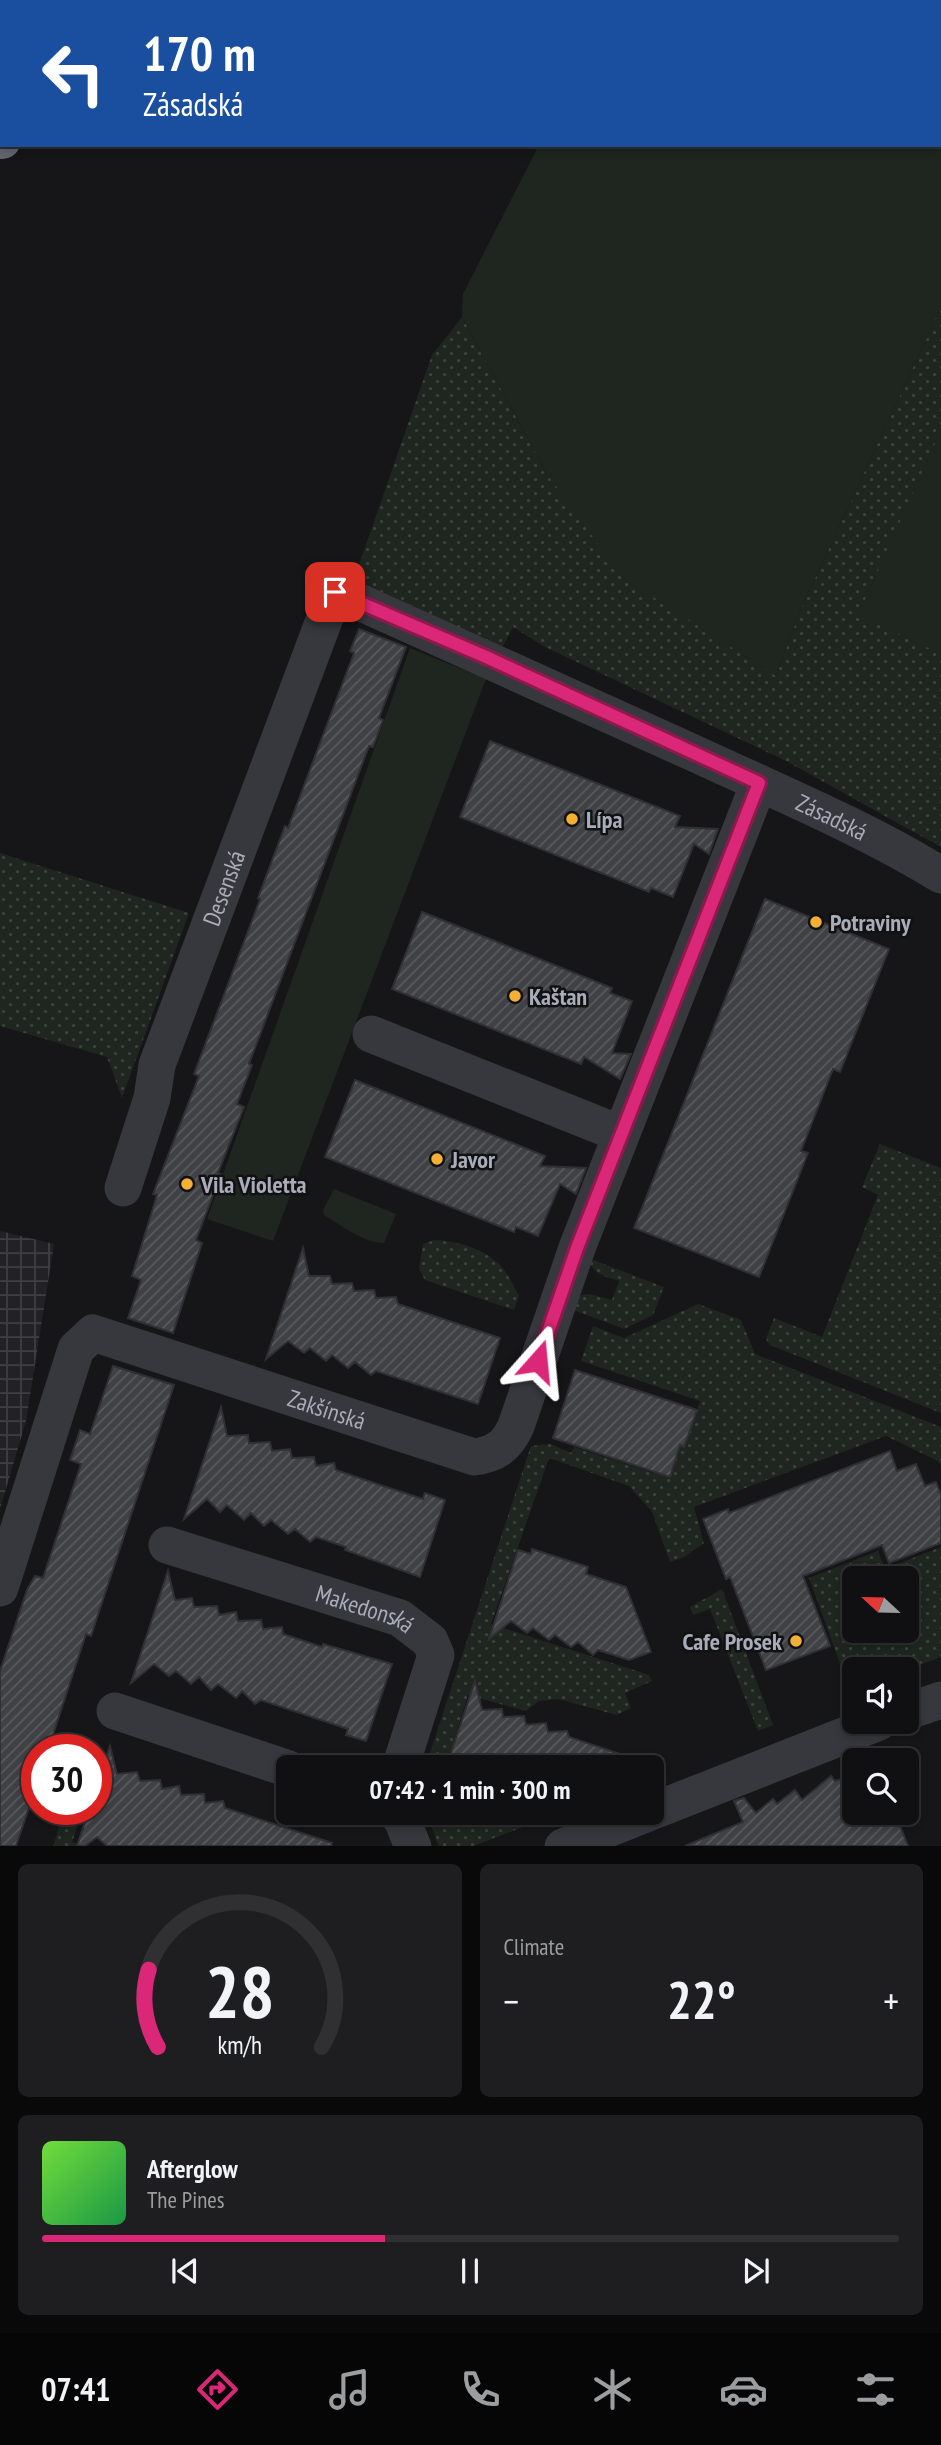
<!DOCTYPE html>
<meta charset="utf-8">
<style>
body{margin:0;font-family:"PT Sans Narrow",sans-serif;background:#1e1e20;color:#f1f3f6;height:100vh;display:flex;flex-direction:column;font-size:26px;white-space:nowrap}
*{box-sizing:border-box;margin:0}
p{font-size:23px;color:#9c9d9f}
.icon{flex:none;width:38px;height:38px;fill:none;stroke:currentColor;stroke-width:2;stroke-linecap:round;stroke-linejoin:round}
.map{position:relative;height:1846px;overflow:hidden}
.drawer{display:flex;flex-direction:column;gap:18px;padding:18px;background:#09090a;flex:1}
.drawer>*{flex:none}
.hud{position:absolute;left:0px;top:0px;width:942px;height:147px;box-shadow:0 4px 10px #0003,0 0 0 2px #303032;background:#1a4fa0;color:#fff;overflow:hidden}
.needle{width:46px;rotate:292deg}
.fabs{position:absolute;left:842px;top:1566px;display:grid;gap:14px}
.fabs a{display:grid;place-items:center;width:77px;height:77px;border-radius:10px;background:#101012;box-shadow:0 4px 10px #0003,0 0 0 2px #303032;font-size:35px}
.speed{position:absolute;left:21px;top:1734px;display:flex;gap:14px;font-size:35px;font-weight:700;text-align:center}
.speed>*{display:grid;place-content:center;width:91px;height:91px;border-radius:50%;background:#101012;box-shadow:0 4px 10px #0003,0 0 0 2px #303032;line-height:1}
.speed .limit{border:10px solid #d22;background:#fff;color:#111}
.pin{position:absolute;display:grid;place-items:center;width:60px;height:60px;color:#fff;margin:-30px;border-radius:14px;box-shadow:0 4px 10px #0006}
.me{position:absolute;width:77px;margin:-38px;rotate:18deg;stroke-linejoin:round;filter:drop-shadow(0 0 5px #0008)}
.turn{display:flex;align-items:center;gap:24px;height:147px;padding:0 28px;font-size:32px}
.turn .icon{width:91px;height:91px;stroke-width:2.5}
.turn b{display:block;font-size:49px;line-height:60px}
.big{font-size:52px;font-weight:700;line-height:1.1}
.drawer .card{flex:1;display:flex;flex-direction:column;justify-content:center;gap:10px;min-width:0;padding:0 24px;border-radius:10px;background:#1e1e20}
.drawer .dial{align-items:center;gap:0}
.dial svg{height:182px;overflow:visible;fill:none;stroke:#303032;stroke-width:7;stroke-linecap:round;text-anchor:middle}
.dial text{fill:#f1f3f6;stroke:none}
.song{display:flex;align-items:center;gap:21px}
.cover{width:84px;height:84px;border-radius:10px;background:linear-gradient(135deg,hsl(100 70% 55%),hsl(140 70% 35%))}
.played{height:7px;border-radius:4px;background:linear-gradient(90deg,#db2777 40%,#303032 40%)}
.keys{display:flex;justify-content:space-around;direction:ltr}
.heat{display:flex;justify-content:space-between;align-items:center;font-size:38px;direction:ltr}
.drawer .tiles{flex:1;display:grid;gap:18px;grid-template-columns:1fr 1fr}
.card:last-child{grid-column:span 2}
.trip{position:absolute;left:276px;top:1755px;width:388px;height:70px;border-radius:10px;background:#101012;box-shadow:0 4px 10px #0003,0 0 0 2px #303032;font-weight:700;line-height:70px;text-align:center}
.tab-bar{display:flex;height:112px;justify-content:space-around;align-items:center;background:#060607;color:#9c9d9f}
.tab-bar .icon{width:49px;height:49px}
.tab-bar .selected{color:#db2777}
.tab-bar b{font-size:32px;color:#f1f3f6}
.map>svg:first-child{display:block}
.industrial{fill:url(#industrial-grid)}
.grass{fill:url(#grass-dots);fill-rule:evenodd}
.garden{fill:#1e261f}
.building{fill:url(#building-hatch);stroke:#303034;stroke-width:2}
.lines{fill:none;stroke-linecap:round;stroke-linejoin:round}
.minor{stroke:#37383d;stroke-width:37}
.highway{stroke:#63666e;stroke-width:38}
.route-casing{stroke:#8e194d;stroke-width:18}
.route{stroke:#db2777;stroke-width:12}
.poi-dot{fill:#f2b134;stroke:#111113;stroke-width:2.5}
.labels{text-anchor:middle;dominant-baseline:central;stroke-width:5;stroke-linejoin:round;paint-order:stroke}
.street-label{font-size:24px;fill:#a8adb8;stroke:#111113}
.poi-label{font-size:24px;font-weight:bold;fill:#a8adb8;stroke:#111113;text-anchor:start}
</style>
<div class="map">
<svg width="941" height="1847" viewBox="0 0 941 1847">
<defs>
<pattern id="industrial-grid" width="8" height="8" patternUnits="userSpaceOnUse" patternTransform="scale(1.75)"><rect width="8" height="8" fill="#222225"/><path d="M0 4h8M4 0v8" fill="none" stroke="#3f3f43"/></pattern>
<pattern id="grass-dots" width="8" height="8" patternUnits="userSpaceOnUse" patternTransform="scale(1.75)"><rect width="8" height="8" fill="#1e261f"/><path d="M2 2h.1M6 6h.1" fill="none" stroke="#3c433d" stroke-width="1.8" stroke-linecap="round"/></pattern>
<pattern id="building-hatch" width="6" height="6" patternUnits="userSpaceOnUse" patternTransform="scale(1.75)"><rect width="6" height="6" fill="#404145"/><path d="M-1 1l2-2M0 6l6-6M5 7l2-2" fill="none" stroke="#595a5e"/></pattern>
</defs>
<rect width="100%" height="100%" fill="#161618"/>
<polygon class="industrial" points="0,1231 54,1244 26,1421 0,1509"/>
<g class="grass">
<polygon points="941,307 941,847 786,761 543,646 513,627 502,648 353,582 432,355 462,317 547,474 776,676 800,611"/>
<polygon points="0,853 189,913 122,1098 107,1057 0,1026"/>
<polygon points="880,1144 941,1168 941,1413 770,1345 766,1339 774,1318 822,1337 878,1195 862,1187"/>
<path d="M434,1240C459,1241 490,1250 505,1271C511,1279 514,1288 519,1296L514,1310L425,1280L419,1269L423,1244Z"/>
<path d="M588,1258L664,1287L653,1315L624,1329L568,1308C584,1287 590,1295 612,1300L619,1281C604,1276 592,1274 588,1258Z"/>
<polygon points="698,1304 741,1320 755,1354 941,1427 941,1467 938,1461 886,1436 694,1507 704,1543 684,1557 670,1562 652,1512 629,1486 549,1458 491,1624 649,1675 652,1681 625,1693 631,1708 617,1715 558,1699 539,1701 525,1711 468,1695 446,1767 425,1768 531,1446 551,1444 571,1453 574,1447 653,1473 680,1445 684,1446 700,1401 581,1361 593,1326 624,1338"/>
<path d="M941,1547V1657L907,1670L904,1669L899,1658L867,1669L854,1670V1689L850,1691L809,1578L878,1551L885,1569ZM906,1578V1631H854V1578Z"/>
<polygon points="722,1589 773,1725 758,1731 710,1609 693,1615 690,1607"/>
<polygon points="64,1810 83,1810 72,1842 85,1846 53,1847"/>
<polygon points="426,1813 560,1813 473,1846 439,1847"/>
</g>
<g class="garden">
<polygon points="640,0 941,0 941,307 800,611 776,676 622,577 547,474 462,317 463,294 539,145 940,145 940,2 635,2"/>
<polygon points="941,430 941,654 858,615"/>
<polygon points="410,648 486,679 273,1241 207,1219"/>
<path d="M334,1189L396,1214L384,1243C363,1243 341,1225 324,1215L323,1210Z"/>
</g>
<g class="building">
<polygon points="359,629 406,647 379,718 383,720 373,747 369,746 249,1064 252,1065 237,1104 244,1107 218,1173 221,1174 196,1240 202,1243 173,1333 128,1318 141,1280 132,1276 157,1195 153,1194 199,1076 194,1074 253,918 260,899 258,898 285,826 288,828 354,653 350,651"/>
<polygon points="490,741 680,816 675,827 718,829 709,854 694,844 673,897 651,888 649,892 460,817"/>
<polygon points="765,899 889,949 840,1072 833,1069 801,1151 808,1153 759,1277 634,1228"/>
<polygon points="422,912 612,988 610,993 632,1001 612,1053 631,1054 620,1079 584,1057 581,1064 392,989"/>
<polygon points="355,1080 545,1156 540,1166 586,1168 576,1194 560,1184 538,1236 516,1227 514,1232 325,1157"/>
<polygon points="303,1248 309,1276 330,1276 332,1284 352,1283 354,1291 374,1290 376,1298 396,1297 398,1304 500,1338 478,1404 376,1371 371,1375 355,1362 348,1368 332,1355 326,1361 310,1348 304,1353 288,1341 266,1359"/>
<polygon points="113,1366 174,1385 91,1636 86,1634 48,1750 37,1750 37,1784 16,1846 0,1846 0,1671 27,1590 35,1576 43,1578 81,1464 70,1460 80,1430 90,1434"/>
<polygon points="575,1370 697,1410 684,1447 680,1445 670,1477 553,1438"/>
<polygon points="221,1407 227,1436 248,1435 249,1443 270,1442 272,1451 290,1449 292,1458 314,1457 316,1466 334,1463 336,1470 380,1485 423,1499 425,1493 445,1500 420,1577 345,1550 346,1547 316,1537 310,1542 295,1529 288,1534 271,1520 264,1526 251,1513 244,1520 227,1505 220,1512 207,1499 184,1519"/>
<polygon points="890,1451 897,1471 916,1464 925,1486 936,1482 941,1495 941,1543 889,1563 882,1545 803,1576 830,1646 766,1670 730,1577 726,1579 703,1519 728,1509 729,1513"/>
<polygon points="532,1549 588,1567 586,1574 626,1587 651,1652 629,1660 598,1650 593,1655 578,1642 571,1647 555,1635 549,1640 533,1628 527,1633 511,1621 489,1639 518,1550 531,1554"/>
<polygon points="168,1571 175,1600 192,1598 194,1607 217,1606 219,1615 236,1612 238,1621 261,1620 263,1629 282,1627 283,1634 322,1647 323,1644 392,1664 366,1741 346,1735 348,1729 261,1700 255,1704 242,1691 236,1698 218,1684 211,1690 199,1677 191,1684 176,1671 169,1676 154,1664 131,1683"/>
<polygon points="475,1681 482,1710 502,1709 503,1717 524,1716 526,1725 546,1723 548,1732 567,1731 569,1737 650,1764 650,1768 446,1768"/>
<polygon points="110,1746 117,1774 137,1772 140,1781 160,1780 162,1789 179,1786 181,1795 204,1794 205,1803 223,1801 225,1808 332,1843 331,1846 107,1846 97,1837 85,1846 77,1846 89,1810 96,1810 96,1788"/>
<polygon points="854,1775 854,1813 895,1813 908,1846 685,1846 743,1822 734,1801 744,1798 756,1813 773,1799 777,1804 795,1790 802,1800 831,1776 835,1781"/>
</g>
<g class="lines">
<g class="minor">
<polyline points="371,1034 621,1134"/>
<path id="s1" d="M123,1188L152,1098L157,1065L335,591C457,645 578,700 698,755C780,793 864,828 941,875"/>
<path id="s2" d="M167,1545L400,1618L430,1641L436,1655L400,1768"/>
<path id="s3" d="M0,1588L76,1349L93,1333L474,1457C496,1454 507,1446 516,1426L577,1248L759,783"/>
<polyline points="115,1711 289,1769"/>
<polyline points="906,1712 941,1700"/>
<polyline points="653,1811 879,1722"/>
<polyline points="397,1813 403,1822 413,1847"/>
<polyline points="563,1847 648,1813"/>
</g>
<g class="highway">
<polyline points="459,2 465,0"/>
<polyline points="558,2 563,0"/>
<polyline points="0,110 2,110"/>
<polyline points="0,140 2,140"/>
</g>
</g>
<g class="lines">
<defs>
<polyline id="route" points="335,592 484,656 759,783 577,1248 538,1361"/>
</defs>
<use href="#route" class="route-casing"/>
<use href="#route" class="route"/>
</g>
<g class="poi-dot">
<circle cx="572" cy="819" r="7"/>
<circle cx="816" cy="922" r="7"/>
<circle cx="515" cy="996" r="7"/>
<circle cx="437" cy="1159" r="7"/>
<circle cx="187" cy="1184" r="7"/>
<circle cx="796" cy="1641" r="7"/>
</g>
<g class="labels">
<g class="street-label">
<text stroke="none"><textPath href="#s1" startOffset="1180">Zásadská</textPath></text>
<text stroke="none"><textPath href="#s1" startOffset="317">Desenská</textPath></text>
<text stroke="none"><textPath href="#s3" startOffset="520">Zakšínská</textPath></text>
<text stroke="none"><textPath href="#s2" startOffset="208">Makedonská</textPath></text>
</g>
<g class="poi-label">
<text x="586" y="819">Lípa</text>
<text x="830" y="922">Potraviny</text>
<text x="529" y="996">Kaštan</text>
<text x="451" y="1159">Javor</text>
<text x="201" y="1184">Vila Violetta</text>
<text x="782" y="1641" text-anchor="end">Cafe Prosek</text>
</g>
</g>
</svg>
<div class="fabs">
<a><svg class="needle" viewBox="-14 -14 28 28"><path d="M0-13l5 13h-10z" fill="#e53935"/><path d="M0 13l5-13h-10z" fill="#9c9d9f"/></svg></a>
<a><svg class="icon" aria-label="sound" viewBox="0 0 24 24"><path d="M4 9h4l5-4v14l-5-4H4zM17 9q2 3 0 6"/></svg></a>
<a><svg class="icon" aria-label="search" viewBox="0 0 24 24"><circle cx="10" cy="10" r="6"/><path d="M15 15l6 6"/></svg></a>
</div>
<div class="speed"><div class="limit">30</div></div>
<div class="pin" style="left:335px;top:592px;background:#d93025"><svg class="icon" aria-label="arrive" viewBox="0 0 24 24"><path d="M6 21V4h12l-3 4 3 4H6"/></svg></div>
<svg class="me" style="left:538px;top:1361px" viewBox="-20 -20 40 40"><path d="M0-17L14 15 0 8-14 15z" fill="#db2777" stroke="#fff" stroke-width="4"/></svg>
<div class="trip">07:42 · 1 min · 300 m</div>
<div class="hud">
<div class="turn"><svg class="icon" aria-label="left" viewBox="0 0 24 24"><path d="M17 20v-9H6M10 6l-5 5 5 5"/></svg><div><b>170 m</b>Zásadská</div></div>
</div>
</div>
<section class="drawer">
<div class="tiles">
<div class="card dial"><svg viewBox="0 0 100 80">
<path d="M14 69A42 42 0 1 1 86 69"/>
<path d="M14 69A42 42 0 0 1 10 35" stroke="#db2777"/>
<text x="50" y="56" font-size="32" font-weight="700">28</text>
<text x="50" y="72" font-size="11">km/h</text>
</svg></div>
<div class="card"><p>Climate</p>
<div class="heat"><a>−</a><b class="big">22°</b><a>+</a></div>
</div>
<div class="card">
<div class="song"><i class="cover"></i><div><b>Afterglow</b><p>The Pines</p></div></div>
<div class="played"></div>
<div class="keys"><svg class="icon" aria-label="previous" viewBox="0 0 24 24"><path d="M18 5L8 12l10 7zM5 5v14"/></svg><svg class="icon" aria-label="pause" viewBox="0 0 24 24"><path d="M8 5v14M16 5v14"/></svg><svg class="icon" aria-label="next" viewBox="0 0 24 24"><path d="M6 5l10 7-10 7zM19 5v14"/></svg></div>
</div>
</div>
</section>
<nav class="tab-bar">
<b>07:41</b>
<svg class="icon selected" aria-label="directions" viewBox="0 0 24 24"><path d="M12 3l9 9-9 9-9-9zM9 14v-3h6M13 9l2 2-2 2"/></svg>
<svg class="icon" aria-label="music" viewBox="0 0 24 24"><path d="M9 18V5l10-2v13"/><circle cx="6" cy="18" r="3"/><circle cx="16" cy="16" r="3"/></svg>
<svg class="icon" aria-label="phone" viewBox="0 0 24 24"><path d="M5 4h4l2 5-3 2q2 4 5 5l2-3 5 2v4C11 20 4 13 5 4z"/></svg>
<svg class="icon" aria-label="climate" viewBox="0 0 24 24"><path d="M12 3v18M4 7l16 10M4 17L20 7"/></svg>
<svg class="icon" aria-label="car" viewBox="0 0 24 24"><path d="M5 17H2v-5l4-1 3-4h7l3 4 3 1v5h-3M9 17h6M6 11h13"/><circle cx="7" cy="17" r="2"/><circle cx="17" cy="17" r="2"/></svg>
<svg class="icon" aria-label="filters" viewBox="0 0 24 24"><path d="M4 7h16M4 17h16"/><circle cx="9" cy="7" r="2"/><circle cx="15" cy="17" r="2"/></svg>
</nav>
